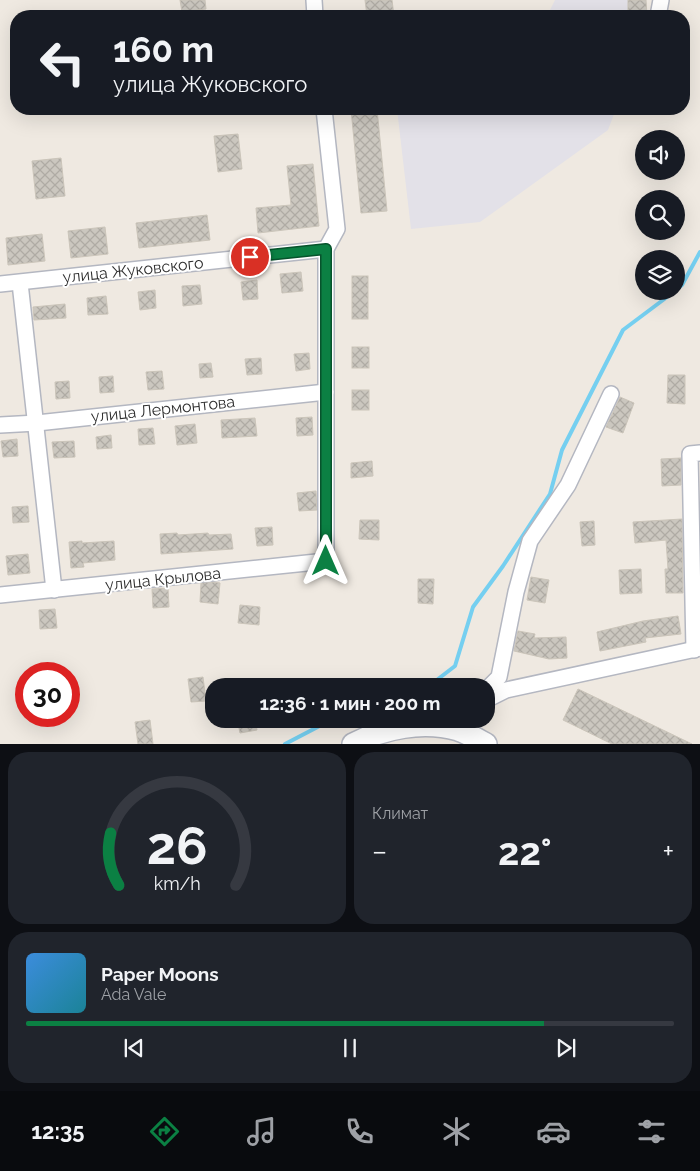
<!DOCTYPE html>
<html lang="ru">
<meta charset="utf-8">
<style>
body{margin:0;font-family:Raleway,sans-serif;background:#20242c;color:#f1f3f6;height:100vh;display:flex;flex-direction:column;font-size:19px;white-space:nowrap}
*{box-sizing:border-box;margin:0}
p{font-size:16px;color:#9ea1a6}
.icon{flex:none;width:28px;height:28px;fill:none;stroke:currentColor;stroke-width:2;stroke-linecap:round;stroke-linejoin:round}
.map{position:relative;height:744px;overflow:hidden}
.drawer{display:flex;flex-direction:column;gap:8px;padding:8px;background:#0d0f14;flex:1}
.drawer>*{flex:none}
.guide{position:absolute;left:10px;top:10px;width:680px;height:105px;border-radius:20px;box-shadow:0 5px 20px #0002;background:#171b24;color:#f1f3f6;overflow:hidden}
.tools{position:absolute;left:635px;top:130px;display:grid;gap:10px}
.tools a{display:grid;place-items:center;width:50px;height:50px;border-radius:50%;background:#171b24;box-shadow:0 5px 20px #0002;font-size:25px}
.speed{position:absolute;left:15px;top:662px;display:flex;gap:10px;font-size:25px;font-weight:700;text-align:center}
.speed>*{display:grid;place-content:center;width:65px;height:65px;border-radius:50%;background:#171b24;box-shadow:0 5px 20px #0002;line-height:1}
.speed .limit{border:8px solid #d22;background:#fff;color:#111}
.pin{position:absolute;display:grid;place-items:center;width:42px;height:42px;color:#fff;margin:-21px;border:2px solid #fff;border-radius:50%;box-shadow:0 1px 5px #0007}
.me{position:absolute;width:55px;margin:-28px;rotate:0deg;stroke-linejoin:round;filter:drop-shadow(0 0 4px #0008)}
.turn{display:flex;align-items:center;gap:18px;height:105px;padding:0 20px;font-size:22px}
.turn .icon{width:65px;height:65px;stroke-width:2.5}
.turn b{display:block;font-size:35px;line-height:42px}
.big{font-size:38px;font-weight:700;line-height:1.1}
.drawer .tile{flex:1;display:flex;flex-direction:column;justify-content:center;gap:8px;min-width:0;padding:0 18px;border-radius:20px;background:#20242c}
.drawer .dial{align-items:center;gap:0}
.dial svg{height:130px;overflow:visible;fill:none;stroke:#363941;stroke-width:7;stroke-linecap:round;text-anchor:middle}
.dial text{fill:#f1f3f6;stroke:none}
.song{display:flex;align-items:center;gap:15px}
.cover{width:60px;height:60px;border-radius:8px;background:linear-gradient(135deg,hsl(210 70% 55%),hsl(190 70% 35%))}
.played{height:5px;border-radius:2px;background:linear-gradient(90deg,#0b8043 80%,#363941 80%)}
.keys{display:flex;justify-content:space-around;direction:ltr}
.heat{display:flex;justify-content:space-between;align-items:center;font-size:28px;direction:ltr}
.drawer .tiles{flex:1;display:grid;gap:8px;grid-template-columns:1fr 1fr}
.tile:last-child{grid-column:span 2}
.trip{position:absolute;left:205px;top:678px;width:290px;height:50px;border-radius:20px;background:#171b24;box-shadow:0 5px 20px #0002;font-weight:700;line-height:50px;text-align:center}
.menu{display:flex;height:80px;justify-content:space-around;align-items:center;background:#090b0e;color:#9ea1a6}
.menu .icon{width:35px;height:35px}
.menu .on{color:#0b8043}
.menu b{font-size:22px;color:#f1f3f6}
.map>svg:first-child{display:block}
.industrial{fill:#e3e1e8}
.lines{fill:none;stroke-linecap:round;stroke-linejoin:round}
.stream{stroke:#75cff0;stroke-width:4}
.building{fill:url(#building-cross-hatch);stroke:#cbc5ba}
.minor-casing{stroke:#b4b7c1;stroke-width:18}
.secondary-casing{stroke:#b4b7c1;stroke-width:24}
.minor{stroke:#fff;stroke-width:15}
.secondary{stroke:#fff;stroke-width:21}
.route-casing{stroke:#07532c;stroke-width:12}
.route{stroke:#0b8043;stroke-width:9}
.labels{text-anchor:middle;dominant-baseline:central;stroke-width:4;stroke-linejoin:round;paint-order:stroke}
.street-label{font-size:16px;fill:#2e2e2e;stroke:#fff}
</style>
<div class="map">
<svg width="700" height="744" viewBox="0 0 700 744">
<defs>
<pattern id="building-cross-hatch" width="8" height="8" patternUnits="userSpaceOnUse" patternTransform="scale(1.25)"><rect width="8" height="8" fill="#cbc7bf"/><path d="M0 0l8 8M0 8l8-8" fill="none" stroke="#afaba4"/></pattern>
</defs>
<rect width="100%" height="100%" fill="#efe9e1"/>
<g class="industrial">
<polygon points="555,0 644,0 645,16 547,16"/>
<polygon points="397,109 616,109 608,130 480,222 411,229"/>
</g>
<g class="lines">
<g class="stream">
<polyline points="676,290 682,285 700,252"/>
<polyline points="429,686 455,666 473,607 503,566 550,494 562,450 623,330 675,291"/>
<polyline points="285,744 333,719"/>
</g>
</g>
<g class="building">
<polygon points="180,0 205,0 206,9 182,12"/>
<polygon points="365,0 392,0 394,16 367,16"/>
<polygon points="628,0 646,0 647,16 628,16"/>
<polygon points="351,109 377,109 387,211 361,213"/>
<polygon points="238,134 242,169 218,172 214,136"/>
<polygon points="61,158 65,196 36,199 32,161"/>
<polygon points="313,164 319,226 258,233 256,208 291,205 287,166"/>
<polygon points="207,215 210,240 139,248 136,223"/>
<polygon points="105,227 108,254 71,258 68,231"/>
<polygon points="42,234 45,261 8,265 6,238"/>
<polygon points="301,272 303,291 282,293 280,274"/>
<rect x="352" y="276" width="16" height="43"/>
<polygon points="257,280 258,299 243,300 241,282"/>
<polygon points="200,285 202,304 183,306 182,286"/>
<polygon points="155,290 156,308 140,310 138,292"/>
<polygon points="106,296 108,314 88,315 87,298"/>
<polygon points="65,304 66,318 34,320 33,307"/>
<rect x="352" y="347" width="17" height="21"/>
<polygon points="309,353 310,369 296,371 294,354"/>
<polygon points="261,358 262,374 247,375 245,359"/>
<polygon points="211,363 213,377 200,378 199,364"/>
<polygon points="162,371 164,389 148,390 146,372"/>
<polygon points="668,375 685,375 685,404 667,403"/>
<polygon points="113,376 114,392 100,393 99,377"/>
<polygon points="69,381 70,398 56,399 55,382"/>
<rect x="352" y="390" width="17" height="20"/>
<polygon points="620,397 634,403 623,433 606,427"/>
<polygon points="312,417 313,435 297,436 296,418"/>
<polygon points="255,418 257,436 222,438 221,420"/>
<polygon points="195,424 197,443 177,445 175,426"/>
<polygon points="153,428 155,444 139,445 138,429"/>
<polygon points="111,435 112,448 97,449 96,437"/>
<polygon points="17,439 18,456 3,457 1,441"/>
<polygon points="74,441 75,457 54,458 52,442"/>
<polygon points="681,458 681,485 662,486 661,459"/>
<polygon points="372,461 373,476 351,478 351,463"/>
<polygon points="316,491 317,510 299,511 297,493"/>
<polygon points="28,506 29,522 13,523 12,507"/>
<polygon points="682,519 683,593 666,593 665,569 668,569 666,540 635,543 633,522"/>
<polygon points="360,520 379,520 379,540 359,539"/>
<polygon points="594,521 595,545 582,546 580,522"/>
<polygon points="272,527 273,545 257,546 255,528"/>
<polygon points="177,533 178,535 208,533 209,535 231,534 233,549 161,554 160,534"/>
<polygon points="82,541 82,543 114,541 115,560 83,563 84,567 71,568 69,542"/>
<polygon points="28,554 30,573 8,575 6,556"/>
<polygon points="641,569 642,593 620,594 619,570"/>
<polygon points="531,577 549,580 545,603 527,600"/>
<polygon points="418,579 434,579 433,604 418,603"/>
<polygon points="214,582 220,583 218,604 200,602 201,583"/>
<polygon points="168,588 169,607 153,608 152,589"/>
<polygon points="240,605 260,607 259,625 238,623"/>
<polygon points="55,609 57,628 40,629 39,610"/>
<polygon points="678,616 681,634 645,638 646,642 600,651 597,632 643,621"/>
<polygon points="518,631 535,634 534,638 566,637 567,658 549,659 514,651"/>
<polygon points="203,677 206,701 191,702 188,679"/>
<polygon points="578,689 692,744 612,744 563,720"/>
<polygon points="237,719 255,719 257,730 240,733"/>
<polygon points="150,720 153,744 138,744 135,722"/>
</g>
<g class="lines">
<defs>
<g id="minor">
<polyline points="314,0 315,16"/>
<polyline points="658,16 661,0"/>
<polyline points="20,283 54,590"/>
<polyline points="0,284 326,249"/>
<polyline points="0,425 37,423 326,392"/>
<polyline points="0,595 326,561 326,249 337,229 324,109"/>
<polyline points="694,650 690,454 700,453"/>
<polyline points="486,690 499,677 516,592 530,541 568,485 611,394"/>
<polyline points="486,700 506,690 700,648"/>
</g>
<path id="secondary" d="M353,744C384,728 423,720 458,730C467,733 477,739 486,744"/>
</defs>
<use href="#minor" class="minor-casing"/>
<use href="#secondary" class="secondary-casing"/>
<use href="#minor" class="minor"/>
<use href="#secondary" class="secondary"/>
</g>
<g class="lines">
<defs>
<polyline id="route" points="250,257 326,249 326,561"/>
</defs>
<use href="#route" class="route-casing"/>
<use href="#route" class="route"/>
</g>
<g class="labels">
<g class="street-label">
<text transform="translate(133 270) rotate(-6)">улица Жуковского</text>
<text transform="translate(163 409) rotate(-6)">улица Лермонтова</text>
<text transform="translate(163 579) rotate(-6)">улица Крылова</text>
</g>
</g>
</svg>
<div class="tools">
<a><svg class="icon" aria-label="sound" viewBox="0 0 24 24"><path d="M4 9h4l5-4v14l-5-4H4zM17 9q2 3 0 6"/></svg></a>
<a><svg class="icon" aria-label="search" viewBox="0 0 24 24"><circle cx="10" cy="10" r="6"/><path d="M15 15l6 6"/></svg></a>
<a><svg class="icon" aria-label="layers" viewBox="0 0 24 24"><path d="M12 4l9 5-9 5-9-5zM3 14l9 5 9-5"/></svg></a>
</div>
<div class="speed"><div class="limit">30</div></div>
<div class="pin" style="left:250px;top:257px;background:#d93025"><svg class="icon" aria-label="arrive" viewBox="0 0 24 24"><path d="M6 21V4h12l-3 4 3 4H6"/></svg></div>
<svg class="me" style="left:326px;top:561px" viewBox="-20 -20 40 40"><path d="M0-17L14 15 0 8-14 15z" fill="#0b8043" stroke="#fff" stroke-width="4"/></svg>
<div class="trip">12:36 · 1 мин · 200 m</div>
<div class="guide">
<div class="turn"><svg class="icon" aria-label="left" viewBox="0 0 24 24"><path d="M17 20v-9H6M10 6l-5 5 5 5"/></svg><div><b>160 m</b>улица Жуковского</div></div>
</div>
</div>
<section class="drawer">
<div class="tiles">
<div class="tile dial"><svg viewBox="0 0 100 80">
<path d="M14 69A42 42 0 1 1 86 69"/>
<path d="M14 69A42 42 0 0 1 9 37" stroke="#0b8043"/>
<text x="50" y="56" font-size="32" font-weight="700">26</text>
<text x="50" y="72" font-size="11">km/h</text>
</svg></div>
<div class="tile"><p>Климат</p>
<div class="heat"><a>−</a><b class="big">22°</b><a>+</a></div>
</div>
<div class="tile">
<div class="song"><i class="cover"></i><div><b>Paper Moons</b><p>Ada Vale</p></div></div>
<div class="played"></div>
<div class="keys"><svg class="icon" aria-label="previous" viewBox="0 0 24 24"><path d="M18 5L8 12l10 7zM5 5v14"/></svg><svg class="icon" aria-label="pause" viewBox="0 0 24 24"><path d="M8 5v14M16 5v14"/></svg><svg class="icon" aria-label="next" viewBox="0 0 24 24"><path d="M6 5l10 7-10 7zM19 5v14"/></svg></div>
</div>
</div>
</section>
<nav class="menu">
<b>12:35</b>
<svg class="icon on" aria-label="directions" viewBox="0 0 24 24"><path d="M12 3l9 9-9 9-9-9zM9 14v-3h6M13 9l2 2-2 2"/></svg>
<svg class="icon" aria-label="music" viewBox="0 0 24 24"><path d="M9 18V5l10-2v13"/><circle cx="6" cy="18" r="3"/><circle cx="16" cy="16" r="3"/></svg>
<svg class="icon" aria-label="phone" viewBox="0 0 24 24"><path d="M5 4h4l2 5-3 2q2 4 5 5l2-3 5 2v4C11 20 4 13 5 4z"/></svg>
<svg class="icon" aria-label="climate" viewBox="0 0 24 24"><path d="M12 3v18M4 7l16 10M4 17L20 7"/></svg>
<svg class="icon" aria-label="car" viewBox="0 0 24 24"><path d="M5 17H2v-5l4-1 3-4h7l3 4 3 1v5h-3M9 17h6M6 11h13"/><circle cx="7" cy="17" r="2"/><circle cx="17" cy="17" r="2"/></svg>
<svg class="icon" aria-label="filters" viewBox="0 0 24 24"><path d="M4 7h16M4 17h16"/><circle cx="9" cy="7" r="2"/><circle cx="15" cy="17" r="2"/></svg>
</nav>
